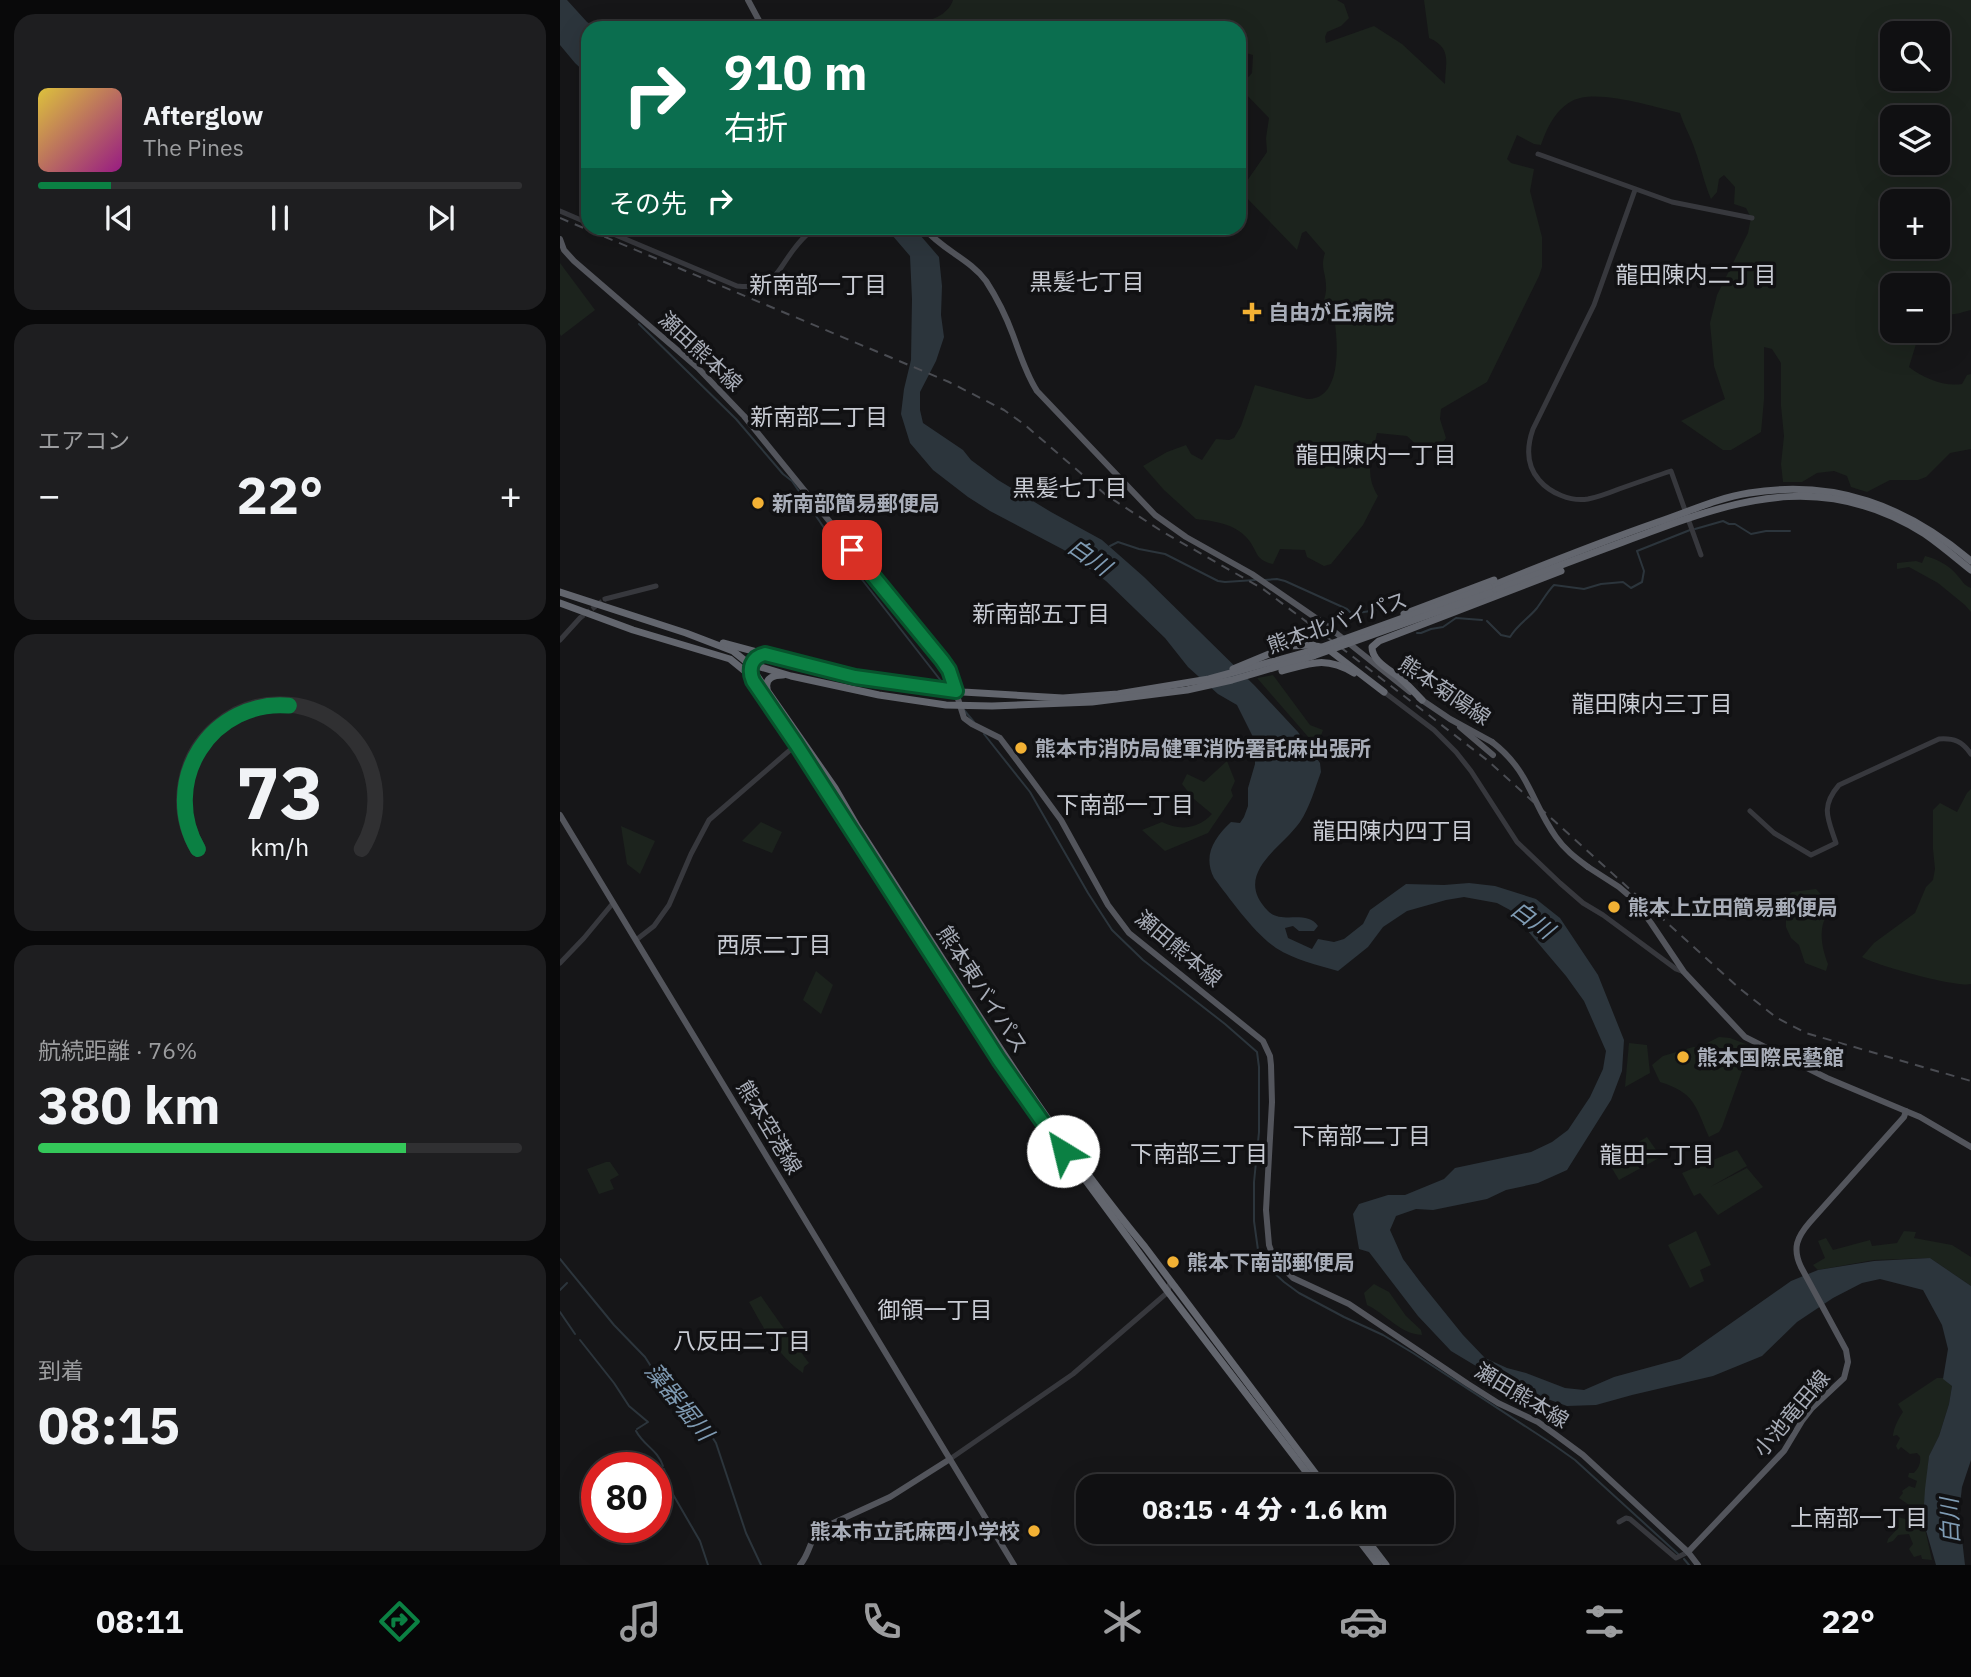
<!DOCTYPE html>
<html lang="ja">
<meta charset="utf-8">
<style>
body{margin:0;font-family:"IBM Plex Sans","Noto Sans JP",sans-serif;background:#1e1e20;color:#f1f3f6;height:100vh;display:flex;flex-direction:column;font-size:26px;white-space:nowrap}
*{box-sizing:border-box;margin:0}
p{font-size:23px;color:#9c9d9f}
.icon{flex:none;width:38px;height:38px;fill:none;stroke:currentColor;stroke-width:2;stroke-linecap:round;stroke-linejoin:round}
.map{position:relative;flex:1;overflow:hidden}
.drawer{display:flex;flex-direction:column;gap:14px;padding:14px;background:#09090a;width:560px}
.drawer>*{flex:none}
.banner{position:absolute;left:21px;top:21px;width:665px;height:214px;border-radius:21px;box-shadow:0 7px 28px #0002,0 0 0 2px #303032;background:#0b6e4f;color:#fff;overflow:hidden}
.buttons{position:absolute;left:1320px;top:21px;display:grid;gap:14px}
.buttons a{display:grid;place-items:center;width:70px;height:70px;border-radius:14px;background:#101012;box-shadow:0 7px 28px #0002,0 0 0 2px #303032;font-size:35px}
.speed{position:absolute;left:21px;top:1452px;display:flex;gap:14px;font-size:35px;font-weight:700;text-align:center}
.speed>*{display:grid;place-content:center;width:91px;height:91px;border-radius:50%;background:#101012;box-shadow:0 7px 28px #0002,0 0 0 2px #303032;line-height:1}
.speed .limit{border:10px solid #d22;background:#fff;color:#111}
.pin{position:absolute;display:grid;place-items:center;width:60px;height:60px;color:#fff;margin:-30px;border-radius:14px;box-shadow:0 4px 10px #0006}
.me{position:absolute;width:77px;margin:-38px;rotate:324deg;stroke-linejoin:round;filter:drop-shadow(0 0 5px #0008)}
.turn{display:flex;align-items:center;gap:24px;height:147px;padding:0 28px;font-size:32px}
.turn .icon{width:91px;height:91px;stroke-width:2.5}
.turn b{display:block;font-size:49px;line-height:60px}
.then{display:flex;align-items:center;height:66px;padding:0 28px;background:#0003;gap:14px;font-size:26px}
.big{font-size:52px;font-weight:800;line-height:1.1}
.drawer .widget{flex:1;display:flex;flex-direction:column;justify-content:center;gap:10px;min-width:0;padding:0 24px;border-radius:21px;background:#1e1e20}
.drawer .dial{align-items:center;gap:0}
.dial svg{height:182px;overflow:visible;fill:none;stroke:#303032;stroke-width:7;stroke-linecap:round;text-anchor:middle}
.dial text{fill:#f1f3f6;stroke:none}
.song{display:flex;align-items:center;gap:21px}
.cover{width:84px;height:84px;border-radius:10px;background:linear-gradient(135deg,hsl(50 70% 55%),hsl(310 70% 35%))}
.played{height:7px;border-radius:4px;background:linear-gradient(90deg,#0b8043 15%,#303032 15%)}
.keys{display:flex;justify-content:space-around;direction:ltr}
.heat{display:flex;justify-content:space-between;align-items:center;font-size:38px;direction:ltr}
.charge{height:10px;border-radius:5px;background:linear-gradient(90deg,#34c759 76%,#303032 0)}
.trip{position:absolute;left:516px;top:1474px;width:378px;height:70px;border-radius:21px;background:#101012;box-shadow:0 7px 28px #0002,0 0 0 2px #303032;font-weight:800;line-height:70px;text-align:center}
.dock{display:flex;height:112px;justify-content:space-around;align-items:center;background:#060607;color:#9c9d9f}
.dock .icon{width:49px;height:49px}
.dock .current{color:#0b8043}
.dock b{font-size:32px;color:#f1f3f6}
main{display:flex;flex:1;min-height:0}
.map>svg:first-child{display:block}
.green{fill:#1c231d;fill-rule:evenodd}
.water{fill:#2c353c}
.lines{fill:none;stroke-linecap:round;stroke-linejoin:round}
.stream{stroke:#2c353c;stroke-width:2}
.minor-tunnel{stroke:#333438;stroke-width:5;stroke-dasharray:5 2.5;stroke-linecap:butt}
.minor{stroke:#37383d;stroke-width:5}
.major{stroke:#53555c;stroke-width:6}
.highway{stroke:#63666e;stroke-width:7}
.rail{stroke:#4a4c52;stroke-width:2;stroke-dasharray:9 7;stroke-linecap:butt}
.major-bridge{stroke:#53555c;stroke-width:6}
.highway-bridge{stroke:#63666e;stroke-width:7}
.route-casing{stroke:#07532c;stroke-width:18}
.route{stroke:#0b8043;stroke-width:12}
.poi-dot{fill:#f2b134;stroke:#111113;stroke-width:2.5}
.labels{text-anchor:middle;dominant-baseline:central;stroke-width:7;stroke-linejoin:round;paint-order:stroke}
.poi-label{font-size:21px;font-weight:bold;fill:#a8adb8;stroke:#111113;text-anchor:start}
.street-label{font-size:21px;fill:#a8adb8;stroke:#111113}
.neighbourhood-label{font-size:23px;fill:#c9ccd4;stroke:#111113}
.water-label{font-size:23px;font-style:italic;fill:#7f9bb3;stroke:#111113}
</style>
<main>
<section class="drawer">
<div class="widget">
<div class="song"><i class="cover"></i><div><b>Afterglow</b><p>The Pines</p></div></div>
<div class="played"></div>
<div class="keys"><svg class="icon" aria-label="previous" viewBox="0 0 24 24"><path d="M18 5L8 12l10 7zM5 5v14"/></svg><svg class="icon" aria-label="pause" viewBox="0 0 24 24"><path d="M8 5v14M16 5v14"/></svg><svg class="icon" aria-label="next" viewBox="0 0 24 24"><path d="M6 5l10 7-10 7zM19 5v14"/></svg></div>
</div>
<div class="widget"><p>エアコン</p>
<div class="heat"><a>−</a><b class="big">22°</b><a>+</a></div>
</div>
<div class="widget dial"><svg viewBox="0 0 100 80">
<path d="M14 69A42 42 0 1 1 86 69"/>
<path d="M14 69A42 42 0 0 1 54 6" stroke="#0b8043"/>
<text x="50" y="56" font-size="32" font-weight="700">73</text>
<text x="50" y="72" font-size="11">km/h</text>
</svg></div>
<div class="widget"><p>航続距離 · 76%</p><b class="big">380 km</b><div class="charge"></div></div>
<div class="widget"><p>到着</p><b class="big">08:15</b></div>
</section>
<div class="map">
<svg width="1411" height="1565" viewBox="0 0 1411 1565">
<rect width="100%" height="100%" fill="#161618"/>
<g class="green">
<path d="M393,0H777L784,4L789,18L781,26L767,32L765,37L766,43L814,26L842,44L885,84C885,64 893,48 869,38L864,0H1411V310C1400,313 1388,317 1377,313V285H1332V331H1360L1349,367C1363,378 1384,387 1402,384L1407,375L1411,374V449L1390,453L1366,477L1358,480H1330L1307,492L1291,487L1287,476L1274,471L1257,473L1242,482H1223L1221,464L1224,436L1221,406V363L1212,349L1204,347V399L1201,432L1171,450H1163L1121,421L1165,399L1154,366L1150,323L1157,295L1188,233L1191,218L1186,208L1174,204L1175,187L1164,175L1159,179L1157,192L1151,199C1144,183 1141,166 1135,150C1131,137 1124,126 1120,113C1094,107 1036,88 1012,101C995,110 987,128 981,145L974,144L957,135L947,159L951,163L974,169L970,191L982,237V267L979,276L927,382L881,409L880,419L886,438L881,445L863,451L847,436L817,433C812,457 804,474 818,496L803,525L771,564L764,566L747,557L745,550L720,549L713,564C694,560 698,550 687,538C675,524 654,521 636,519L604,490L583,466L607,452L626,445L631,454L642,460L656,439L669,440L674,438L681,426L695,385L747,399C781,400 778,347 775,324L764,319C758,304 767,301 766,286C766,273 760,268 765,253L746,231L742,233L737,250L680,191L707,152L706,138L709,118L680,88L681,85L692,73L693,55L679,51V28H355L354,25C369,21 388,16 393,0ZM1332,33H1377V79H1332ZM1332,117H1377V163H1332ZM1332,201H1377V247H1332Z"/>
<polygon points="0,263 35,310 1,336 0,334"/>
<path d="M1365,556C1377,559 1389,565 1397,575C1403,581 1403,585 1411,588V612L1405,605L1378,583L1349,567L1337,569V563L1356,561L1362,563Z"/>
<polygon points="713,675 750,725 763,730 757,747 697,678"/>
<path d="M667,761L675,781L671,790L673,796L648,833L605,851L582,830L602,822C620,831 638,829 652,814L634,799L622,784L627,774L644,782Z"/>
<path d="M1411,789V984C1397,988 1315,965 1302,957L1314,943L1355,913L1366,887L1373,880L1375,869L1373,849V810L1380,803L1397,812L1407,793Z"/>
<polygon points="201,822 222,832 212,853 182,841"/>
<polygon points="61,826 95,841 80,874 67,864"/>
<path d="M1256,889L1267,901L1269,913C1257,926 1262,949 1268,964L1266,971L1245,963L1239,945L1231,938L1226,927V910L1223,900L1232,892Z"/>
<polygon points="256,971 273,985 261,1014 243,1000"/>
<path d="M1159,1037L1170,1038L1191,1046L1162,1127L1159,1132L1149,1137C1135,1105 1135,1093 1100,1082L1092,1065L1103,1056L1133,1047H1139Z"/>
<polygon points="1069,1043 1087,1045 1090,1073 1065,1087"/>
<polygon points="1087,1137 1101,1157 1059,1180 1047,1160"/>
<polygon points="1177,1150 1187,1166 1150,1187 1187,1168 1203,1187 1158,1215 1140,1193 1134,1196 1122,1173"/>
<polygon points="46,1162 50,1162 59,1175 50,1180 54,1189 39,1194 27,1169"/>
<polygon points="1136,1231 1151,1265 1140,1270 1144,1281 1130,1288 1108,1245"/>
<polygon points="1344,1231 1356,1232 1354,1238 1392,1245 1411,1257 1411,1286 1370,1258 1314,1260 1258,1270 1253,1265 1265,1258 1258,1241 1266,1238 1273,1250 1310,1240 1312,1246 1337,1243"/>
<path d="M814,1284L829,1292L846,1316L861,1330L862,1335C840,1334 826,1314 807,1305L804,1293Z"/>
<path d="M201,1296L234,1343L249,1363L244,1367L243,1373C217,1355 205,1330 189,1302Z"/>
<path d="M1377,1378H1383L1392,1386L1389,1404L1379,1436L1369,1456L1363,1520L1372,1560L1362,1559L1361,1555L1354,1557L1349,1549L1353,1544L1349,1534L1338,1535L1333,1541L1327,1543L1328,1539L1339,1527L1332,1520L1334,1516L1349,1520L1351,1515L1349,1505L1339,1498L1343,1493L1342,1491L1349,1486L1355,1488L1357,1481L1348,1477L1349,1473H1354C1359,1468 1361,1463 1360,1456L1357,1453L1350,1454L1341,1447L1338,1450L1336,1446L1340,1438L1337,1435L1333,1436C1333,1429 1339,1417 1343,1412L1338,1404Z"/>
</g>
<g class="water">
<polygon points="0,0 7,0 27,22 37,28 28,28 28,75 15,63 0,45"/>
<path d="M326,228H354L379,257L382,286L381,315L384,337L376,361L360,392V410L363,423L403,450L411,460L438,480L491,512L542,540L584,577L695,686L738,732L760,763L761,772C755,788 750,807 740,822C721,849 672,874 708,911C722,925 746,909 758,926L754,931H739L733,926L725,928L728,938L752,949L758,939L774,942L784,939L803,924L810,910L846,884L884,885L909,883L935,886L976,899L1000,918L1038,975L1064,1040L1062,1071L1051,1100L1007,1170L978,1183L946,1190L927,1199L873,1210L856,1209L836,1216L830,1230L843,1259L861,1283L903,1335L925,1358L947,1368L966,1373L1005,1388L1024,1390L1054,1377L1120,1359L1231,1281L1258,1270L1314,1261L1370,1258L1411,1286V1460L1402,1487L1399,1513L1405,1565H1376L1363,1520L1365,1489L1369,1456L1379,1436L1389,1404L1392,1386L1383,1379L1388,1349L1382,1325L1363,1290L1320,1279L1302,1283L1273,1298L1237,1322L1202,1356L1153,1376L1072,1395L1036,1405L1007,1406L946,1384L891,1351L858,1316L809,1252L799,1249L793,1214L799,1204L828,1195H845L884,1179L895,1168L971,1152L992,1142L1008,1130L1030,1097L1043,1069L1046,1051L1024,1001L1006,976L950,910L937,903L904,897L886,900L847,911L823,927L808,947L778,971C757,965 735,960 716,948C695,934 670,899 654,878C643,856 653,839 671,822L680,823L684,817L688,806V788L695,764V741L677,705L658,694L628,667L605,638L546,581L504,550L430,511L408,497L373,470L350,443L341,414L344,389L351,360L352,299L350,256Z"/>
</g>
<g class="lines">
<g class="stream">
<polyline points="79,324 176,419 223,474 232,481 282,554 385,686"/>
<polyline points="1135,529 1163,521 1169,524 1175,524 1191,534 1206,531 1230,531"/>
<polyline points="550,546 558,542 579,549 605,554 658,581 665,582 695,580"/>
<polyline points="704,580 717,579 725,581 787,609 792,614 816,610"/>
<path d="M927,621L941,635L950,637C958,624 968,619 977,608C983,600 987,592 994,585L1024,589L1041,584L1063,582L1071,588L1082,582L1084,571L1077,551L1130,530"/>
<polyline points="857,633 861,633 871,629 883,627 896,618 922,620"/>
<polyline points="404,710 414,722"/>
<polyline points="424,734 470,792 528,893 552,930 583,960 665,1024 697,1052 699,1067 699,1132 694,1182 694,1221 698,1250 712,1271 724,1282 739,1293 784,1317 823,1335 853,1353 991,1443 1015,1460 1118,1554"/>
<polyline points="0,1259 54,1325 85,1357 101,1382 116,1393 145,1426 156,1443 186,1533 201,1565"/>
<polyline points="0,1290 7,1283"/>
<polyline points="0,1312 15,1334"/>
<polyline points="20,1340 54,1383 69,1406 88,1422 77,1429"/>
<path d="M76,1431C84,1446 98,1450 103,1466"/>
<polyline points="104,1469 111,1491 140,1541 148,1565"/>
<polyline points="1124,1559 1129,1565"/>
</g>
<polyline class="minor-tunnel" points="20,618 45,599"/>
<g class="minor">
<polyline points="978,154 1112,202 1192,218"/>
<path d="M1075,190L1034,305L973,429C967,446 966,465 979,480C990,493 1011,502 1028,499C1038,497 1049,493 1059,489C1076,483 1093,477 1111,471L1141,555"/>
<polyline points="0,211 28,223"/>
<path d="M39,228L177,286C215,290 214,275 234,249C240,241 247,234 254,228"/>
<polyline points="45,599 96,586"/>
<polyline points="0,640 20,618"/>
<polyline points="824,692 874,730 896,752 911,771 957,842 1000,883 1023,903 1043,915 1116,969 1124,972"/>
<path d="M1190,811L1214,833L1251,855L1276,843C1268,819 1260,807 1279,785L1379,739C1394,738 1402,741 1411,754"/>
<polyline points="76,940 94,926 109,905 131,854 149,820 237,744"/>
<polyline points="0,963 24,938 53,903"/>
<polyline points="469,1144 508,1171 516,1169"/>
<polyline points="390,1459 513,1374 608,1292 610,1282"/>
<polyline points="1059,1522 1066,1518 1070,1519 1116,1558 1128,1552"/>
</g>
<g class="major">
<polyline points="188,0 203,28"/>
<path d="M364,228C382,250 410,259 426,281C437,298 446,316 453,335C460,354 466,374 477,391L595,515L626,537L692,574L766,625L850,692"/>
<polyline points="0,239 4,250 14,261 138,368 184,416 382,660 389,670 404,718 412,724 440,738 471,779 501,820 548,905 569,933 703,1041 710,1056 711,1065 712,1102 706,1210 709,1245 714,1259 733,1278 789,1304 908,1384 938,1403 978,1422 996,1435 1023,1455 1074,1502 1128,1552 1138,1565"/>
<polyline points="859,698 890,719 932,742"/>
<polyline points="900,727 933,755"/>
<polyline points="0,815 454,1565"/>
<polyline points="1028,867 1059,887 1073,899 1091,923 1124,972 1185,1037 1267,1078 1360,1117 1411,1147"/>
<path d="M1128,1552L1224,1451L1242,1421L1252,1408L1284,1378L1288,1362L1286,1350L1241,1267C1232,1248 1237,1237 1250,1222L1344,1117L1346,1111"/>
<path d="M240,1565C249,1555 250,1541 258,1530L330,1497L390,1459"/>
</g>
<g class="highway">
<path d="M929,587C985,564 1041,542 1098,522C1128,512 1157,498 1189,493C1275,479 1346,506 1411,561"/>
<path d="M0,592L126,633L173,651L188,663L275,788L297,826C390,968 476,1116 585,1247L765,1486"/>
<path d="M930,593C983,571 1036,552 1090,532C1187,495 1270,474 1365,534C1381,545 1396,558 1411,570"/>
<polyline points="0,603 73,630 170,659 186,672 236,744 381,970 464,1097 608,1292 757,1486"/>
<polyline points="844,614 934,580"/>
<polyline points="163,643 260,669 329,683 403,692 503,698 558,694 649,679 751,651"/>
<polyline points="187,663 231,676 319,695 386,705 432,706 532,702 627,690 672,680 753,656"/>
<polyline points="673,669 728,646 752,645 768,649 824,692"/>
<path d="M722,671C751,663 766,656 794,673"/>
<path d="M207,688C205,678 214,675 223,675"/>
<path d="M862,700C855,693 849,686 841,679C831,670 812,662 812,647L819,641L1001,571"/>
<polyline points="792,1531 818,1565"/>
<polyline points="800,1531 826,1565"/>
</g>
<polyline class="rail" points="0,218 389,382 444,410 465,425 546,495 603,532 703,589 792,656 927,760 1179,988 1217,1018 1246,1033 1411,1081"/>
<path class="major-bridge" d="M932,742C970,771 971,802 996,837C1005,850 1016,858 1028,867"/>
<g class="highway-bridge">
<polyline points="751,651 929,587"/>
<polyline points="753,656 930,593"/>
</g>
</g>
<g class="lines">
<defs>
<path id="route" d="M292,550L382,660L389,670L396,691L295,677L205,654C191,657 188,669 193,681L236,744L439,1060L503,1151"/>
</defs>
<use href="#route" class="route-casing"/>
<use href="#route" class="route"/>
</g>
<g class="poi-dot">
<path d="M688.5 301.5h7v7h7v7h-7v7h-7v-7h-7v-7h7z"/>
<circle cx="198" cy="503" r="7"/>
<circle cx="461" cy="748" r="7"/>
<circle cx="1054" cy="907" r="7"/>
<circle cx="1123" cy="1057" r="7"/>
<circle cx="613" cy="1262" r="7"/>
<circle cx="474" cy="1531" r="7"/>
</g>
<g class="labels">
<g class="poi-label">
<text x="708" y="312">自由が丘病院</text>
<text x="212" y="503">新南部簡易郵便局</text>
<text x="475" y="748">熊本市消防局健軍消防署託麻出張所</text>
<text x="1068" y="907">熊本上立田簡易郵便局</text>
<text x="1137" y="1057">熊本国際民藝館</text>
<text x="627" y="1262">熊本下南部郵便局</text>
<text x="460" y="1531" text-anchor="end">熊本市立託麻西小学校</text>
</g>
<g class="street-label">
<text transform="translate(141 351) rotate(43)">瀬田熊本線</text>
<text transform="translate(777 622) rotate(-19)">熊本北バイパス</text>
<text transform="translate(885 690) rotate(34)">熊本菊陽線</text>
<text transform="translate(619 948) rotate(40)">瀬田熊本線</text>
<text transform="translate(423 989) rotate(57)">熊本東バイパス</text>
<text transform="translate(210 1127) rotate(59)">熊本空港線</text>
<text transform="translate(962 1395) rotate(31)">瀬田熊本線</text>
<text transform="translate(1231 1413) rotate(-50)">小池竜田線</text>
</g>
<g class="neighbourhood-label">
<text x="1136" y="274">龍田陳内二丁目</text>
<text x="527" y="281">黒髪七丁目</text>
<text x="258" y="284">新南部一丁目</text>
<text x="259" y="416">新南部二丁目</text>
<text x="816" y="454">龍田陳内一丁目</text>
<text x="510" y="487">黒髪七丁目</text>
<text x="481" y="613">新南部五丁目</text>
<text x="1092" y="703">龍田陳内三丁目</text>
<text x="565" y="804">下南部一丁目</text>
<text x="833" y="830">龍田陳内四丁目</text>
<text x="214" y="944">西原二丁目</text>
<text x="802" y="1135">下南部二丁目</text>
<text x="639" y="1153">下南部三丁目</text>
<text x="1097" y="1154">龍田一丁目</text>
<text x="375" y="1309">御領一丁目</text>
<text x="182" y="1340">八反田二丁目</text>
<text x="1299" y="1517">上南部一丁目</text>
</g>
<g class="water-label">
<text transform="translate(530 556) rotate(35)">白川</text>
<text transform="translate(973 919) rotate(36)">白川</text>
<text transform="translate(120 1401) rotate(51)">藻器堀川</text>
<text transform="translate(1389 1521) rotate(-92)">白川</text>
</g>
</g>
</svg>
<div class="buttons">
<a><svg class="icon" aria-label="search" viewBox="0 0 24 24"><circle cx="10" cy="10" r="6"/><path d="M15 15l6 6"/></svg></a>
<a><svg class="icon" aria-label="layers" viewBox="0 0 24 24"><path d="M12 4l9 5-9 5-9-5zM3 14l9 5 9-5"/></svg></a>
<a>+</a>
<a>−</a>
</div>
<div class="speed"><div class="limit">80</div></div>
<div class="pin" style="left:292px;top:550px;background:#d93025"><svg class="icon" aria-label="arrive" viewBox="0 0 24 24"><path d="M6 21V4h12l-3 4 3 4H6"/></svg></div>
<svg class="me" style="left:503px;top:1151px" viewBox="-20 -20 40 40"><circle r="19" fill="#fff"/><path d="M0-13L10 11 0 6-10 11z" fill="#0b8043"/></svg>
<div class="trip">08:15 · 4 分 · 1.6 km</div>
<div class="banner">
<div class="turn"><svg class="icon" aria-label="right" viewBox="0 0 24 24"><path d="M7 20v-9h11M14 6l5 5-5 5"/></svg><div><b>910 m</b>右折</div></div>
<div class="then">その先<svg class="icon" aria-label="right" viewBox="0 0 24 24"><path d="M7 20v-9h11M14 6l5 5-5 5"/></svg></div>
</div>
</div>
</main>
<nav class="dock">
<b>08:11</b>
<svg class="icon current" aria-label="directions" viewBox="0 0 24 24"><path d="M12 3l9 9-9 9-9-9zM9 14v-3h6M13 9l2 2-2 2"/></svg>
<svg class="icon" aria-label="music" viewBox="0 0 24 24"><path d="M9 18V5l10-2v13"/><circle cx="6" cy="18" r="3"/><circle cx="16" cy="16" r="3"/></svg>
<svg class="icon" aria-label="phone" viewBox="0 0 24 24"><path d="M5 4h4l2 5-3 2q2 4 5 5l2-3 5 2v4C11 20 4 13 5 4z"/></svg>
<svg class="icon" aria-label="climate" viewBox="0 0 24 24"><path d="M12 3v18M4 7l16 10M4 17L20 7"/></svg>
<svg class="icon" aria-label="car" viewBox="0 0 24 24"><path d="M5 17H2v-5l4-1 3-4h7l3 4 3 1v5h-3M9 17h6M6 11h13"/><circle cx="7" cy="17" r="2"/><circle cx="17" cy="17" r="2"/></svg>
<svg class="icon" aria-label="filters" viewBox="0 0 24 24"><path d="M4 7h16M4 17h16"/><circle cx="9" cy="7" r="2"/><circle cx="15" cy="17" r="2"/></svg>
<b>22°</b>
</nav>
